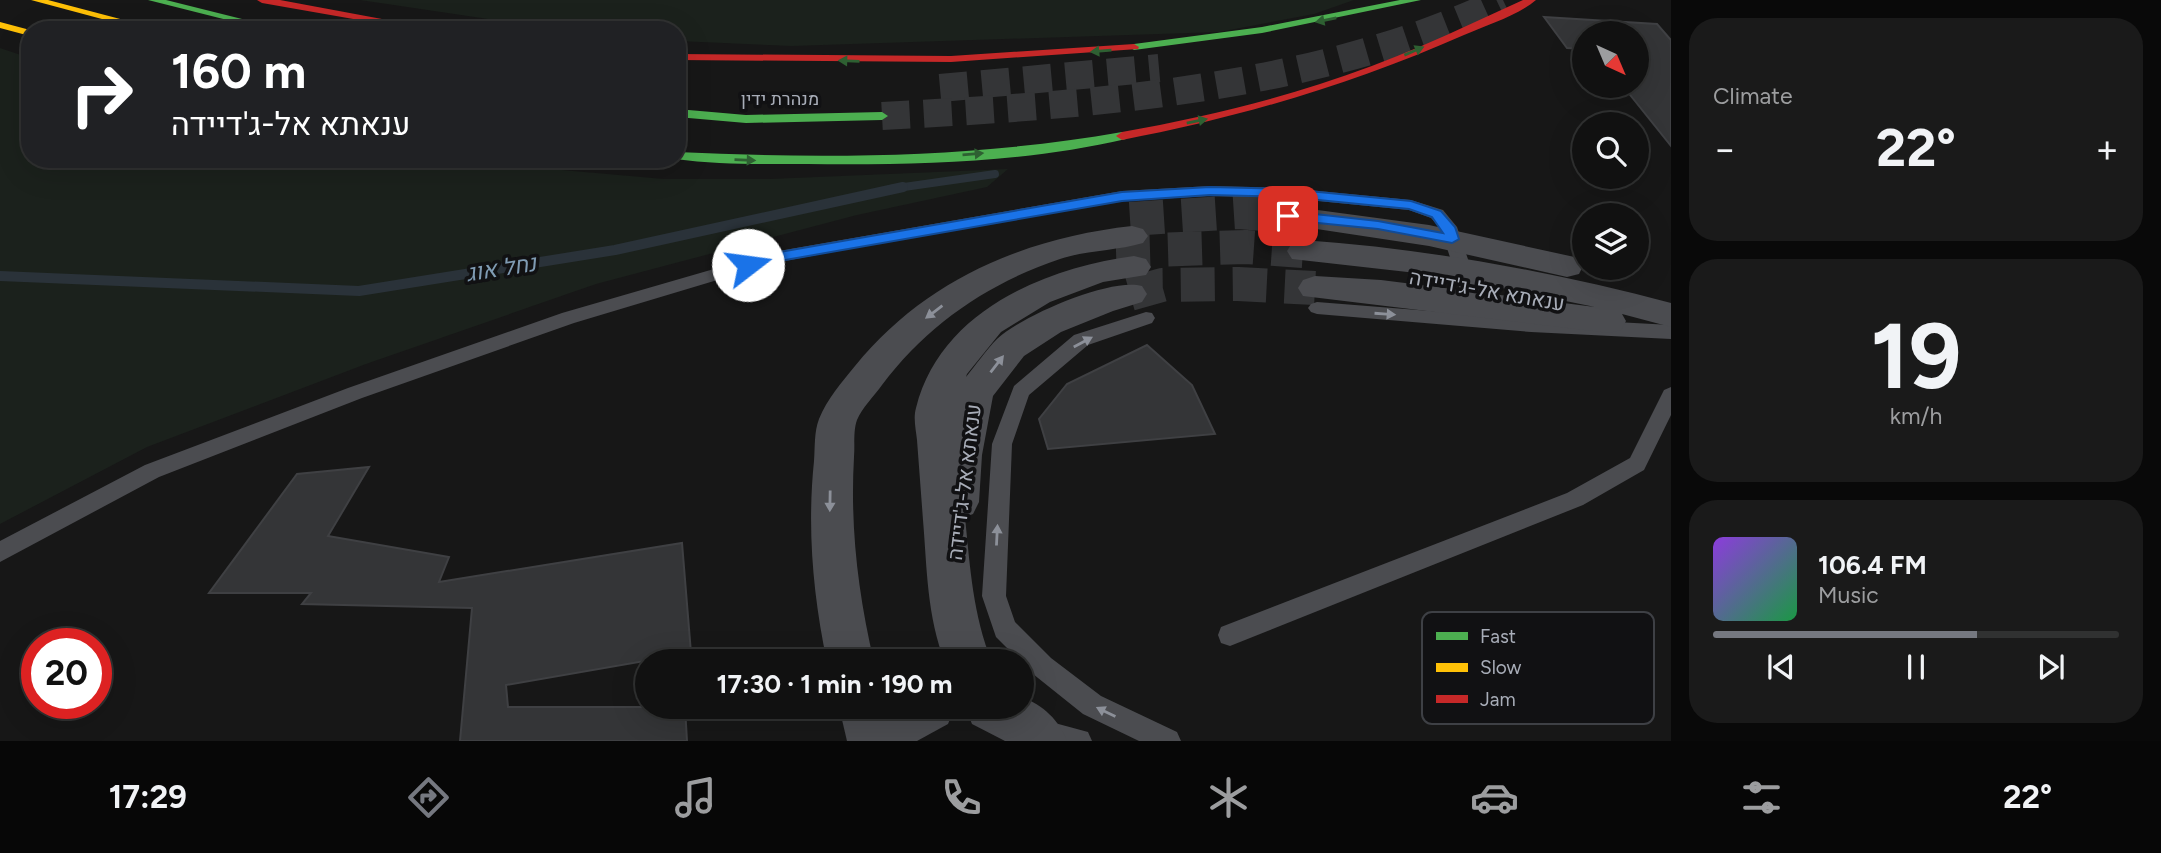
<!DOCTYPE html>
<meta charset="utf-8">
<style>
body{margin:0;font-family:Figtree,Heebo,sans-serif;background:#1a1a1a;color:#f1f3f6;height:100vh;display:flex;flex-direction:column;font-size:26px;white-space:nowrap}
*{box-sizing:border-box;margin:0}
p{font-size:23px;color:#9c9d9f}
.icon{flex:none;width:38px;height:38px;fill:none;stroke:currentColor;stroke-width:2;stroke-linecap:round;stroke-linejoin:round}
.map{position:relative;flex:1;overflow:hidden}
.details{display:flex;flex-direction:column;gap:18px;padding:18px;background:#090909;width:490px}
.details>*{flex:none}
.hud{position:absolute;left:21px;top:21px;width:665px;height:147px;border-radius:28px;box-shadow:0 7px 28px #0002,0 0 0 2px #303131;background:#202124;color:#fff;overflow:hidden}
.needle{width:46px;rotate:136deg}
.fabs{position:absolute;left:1572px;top:21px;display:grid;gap:14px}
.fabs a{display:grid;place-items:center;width:77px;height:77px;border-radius:50%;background:#111;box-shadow:0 7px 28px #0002,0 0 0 2px #303131;font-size:35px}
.speed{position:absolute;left:21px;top:628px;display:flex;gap:14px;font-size:35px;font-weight:700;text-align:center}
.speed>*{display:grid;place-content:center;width:91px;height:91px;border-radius:50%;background:#111;box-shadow:0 7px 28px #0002,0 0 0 2px #303131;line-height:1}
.speed .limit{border:10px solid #d22;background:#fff;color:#111}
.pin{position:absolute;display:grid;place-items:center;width:60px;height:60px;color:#fff;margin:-30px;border-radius:14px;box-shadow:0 4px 10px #0006}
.me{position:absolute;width:77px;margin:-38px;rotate:75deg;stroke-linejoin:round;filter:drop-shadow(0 0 5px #0008)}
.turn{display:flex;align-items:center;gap:24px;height:147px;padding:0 35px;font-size:32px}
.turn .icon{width:91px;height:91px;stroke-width:2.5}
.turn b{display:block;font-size:49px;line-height:60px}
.big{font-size:52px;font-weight:700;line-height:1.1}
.details .card{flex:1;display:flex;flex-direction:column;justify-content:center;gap:10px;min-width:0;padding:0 24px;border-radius:28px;background:#1a1a1a}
.details .dial{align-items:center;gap:0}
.dial b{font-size:91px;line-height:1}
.song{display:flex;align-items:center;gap:21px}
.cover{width:84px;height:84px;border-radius:10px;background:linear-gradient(135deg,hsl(270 70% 55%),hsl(140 70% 35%))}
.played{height:7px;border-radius:4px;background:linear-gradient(90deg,#757880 65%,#303131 65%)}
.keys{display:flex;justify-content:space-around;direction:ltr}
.heat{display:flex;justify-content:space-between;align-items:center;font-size:38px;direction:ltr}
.trip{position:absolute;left:635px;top:649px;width:399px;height:70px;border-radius:35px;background:#111;box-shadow:0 7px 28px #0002,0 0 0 2px #303131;font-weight:700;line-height:70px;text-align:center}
.tab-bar{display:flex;height:112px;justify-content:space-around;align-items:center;background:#070707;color:#9c9d9f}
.tab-bar .icon{width:49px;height:49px}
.tab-bar .on{color:#757880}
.tab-bar b{font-size:32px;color:#f1f3f6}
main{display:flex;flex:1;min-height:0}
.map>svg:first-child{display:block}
.green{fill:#1b211c}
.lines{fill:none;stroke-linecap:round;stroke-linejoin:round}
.stream-far1{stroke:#2a3239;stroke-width:8}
.stream{stroke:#2a3239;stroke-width:10}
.building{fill:#343537;stroke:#3f4043;stroke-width:2}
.street-tunnel{stroke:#343537;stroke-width:34;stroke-dasharray:34 18;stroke-linecap:butt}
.highway-tunnel{stroke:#343537;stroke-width:28;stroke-dasharray:28 14;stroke-linecap:butt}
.lane{fill:#4b4c50;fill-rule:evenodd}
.street{fill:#4b4c50;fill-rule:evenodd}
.fast{fill:#4caf50;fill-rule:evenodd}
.slow{fill:#ffc107;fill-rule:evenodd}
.jam{fill:#c62828;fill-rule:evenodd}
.oneway{fill:#2e6032}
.oneway2{fill:#8c9099}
.route{fill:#1a73e8;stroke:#114b97;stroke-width:2}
.labels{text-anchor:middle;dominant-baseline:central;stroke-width:7;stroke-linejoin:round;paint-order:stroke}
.far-street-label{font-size:18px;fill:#a8adb8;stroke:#111113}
.street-label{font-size:21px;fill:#a8adb8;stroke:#111113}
.water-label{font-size:23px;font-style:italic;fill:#7f9bb3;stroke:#111113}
.key{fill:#111113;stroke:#3e4045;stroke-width:2}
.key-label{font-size:19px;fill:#a8adb8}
</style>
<main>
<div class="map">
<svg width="1671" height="741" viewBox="0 0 1671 741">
<rect width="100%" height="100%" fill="#171717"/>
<g class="green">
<polygon points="360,0 1354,0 1314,14 1219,32 792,46 677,41 677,30 562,30"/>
<polygon points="0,48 30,58 30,159 437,159 664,179 770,179 1008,169 987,187 857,215 596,284 366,364 147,447 0,524"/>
</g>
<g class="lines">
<polyline class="stream-far1" points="890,189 995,174"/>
<polyline class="stream" points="0,276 359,291 615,250 903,187"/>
</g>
<g class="building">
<polygon points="1544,17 1657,24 1671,40 1671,146 1623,86 1636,86 1636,33 1584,33 1584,49 1567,48"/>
<polygon points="1147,345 1192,385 1215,434 1048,449 1039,419 1067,384"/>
<polygon points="369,467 328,536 449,557 439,582 682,543 691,653 506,685 508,707 685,707 687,741 460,741 472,608 302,604 311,593 209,593 297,474"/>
</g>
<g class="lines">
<g class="street-tunnel">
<polyline points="1130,219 1238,212 1288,216"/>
<polyline points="1116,251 1246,247 1303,251"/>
<polyline points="1130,294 1162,285 1238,284 1315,288"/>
</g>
<g class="highway-tunnel">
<polyline points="940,88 1159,68"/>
<path d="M882,116C1087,105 1315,91 1503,0"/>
</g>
<g class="lane">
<polygon points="1210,186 1288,188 1411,200 1443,210 1457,227 1487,315 1671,325 1671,339 1531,332 1317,314 1311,312 1308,308 1311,304 1317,302 1468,314 1441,229 1431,218 1409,210 1288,198 1210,196 1122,201 987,223 774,263 574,323 362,398 159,477 0,562 0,541 145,465 348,388 562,313 773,252 1122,191"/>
<polygon points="1146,312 1152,313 1155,318 1152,323 1088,345 1029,395 1012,444 1006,596 1015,622 1051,658 1101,696 1177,732 1181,741 1139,741 1083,714 1033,674 996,637 982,596 992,444 1014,386 1074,335"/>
<polygon points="1671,387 1671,415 1644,470 1583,505 1230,646 1221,643 1218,635 1221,627 1567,493 1630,458 1664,390"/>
<polygon points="1040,719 1088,732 1092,741 1031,741 1027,732 1031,723"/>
</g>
<g class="street">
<polygon points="1288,206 1429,225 1579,258 1583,266 1579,274 1567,277 1429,246 1277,223 1272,216 1277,209"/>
<path d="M1132,226L1143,229L1148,236L1143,243C1116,251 1087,250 1060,259C988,283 927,325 882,385C874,396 862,408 857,420C853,431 855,445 854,457C850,527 858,593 874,662H827C813,595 807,529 814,461C815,447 814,432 819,419C827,399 842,382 855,366C925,280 1024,238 1132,226Z"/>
<path d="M1303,240C1428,249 1550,271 1671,303V327L1622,314L1626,321L1621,330L1609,333L1303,296L1298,288L1303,280L1315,276L1381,280L1595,307L1443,276L1292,259L1287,251L1292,243Z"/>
<path d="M1134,256L1146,259L1151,267L1146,275L1103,282L1050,302L1001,332L967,374L966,377C976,365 986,350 997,339C1021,316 1111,277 1142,286L1147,294L1142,302L1113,311L1061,332L1024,356L993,396L982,455L979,502L973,514L965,517C970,566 973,616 992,662H945C927,617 927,568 923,520C921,493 919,467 917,440C916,430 913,418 916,408C940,311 1045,268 1134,256Z"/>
<path d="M1022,697C1044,706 1058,719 1067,741H1005L972,724L965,707H1022Z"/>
<polygon points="839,707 955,707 948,724 917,741 847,741"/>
</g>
<g class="fast">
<polygon points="148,0 166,0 286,30 267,30"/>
<polygon points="1400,0 1421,0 1262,33 1134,50 1129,47 1134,44 1262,27"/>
<polygon points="677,109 746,115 882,112 888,116 882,120 746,123 677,117"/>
<path d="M1122,132L1126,133V139C1023,163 914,165 808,164C764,164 719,165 675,159H677V152C827,159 974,158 1122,132Z"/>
</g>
<g class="slow">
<polygon points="31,0 48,0 162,30 143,30"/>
<polygon points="0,22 30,30 30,36 0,28"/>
</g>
<g class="jam">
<polygon points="257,0 280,0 441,30 416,30 262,3"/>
<path d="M1523,0H1536C1517,16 1487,25 1464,35C1353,84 1241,117 1122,140L1116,136L1122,132C1189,120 1255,105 1320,84C1390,62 1456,31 1523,0Z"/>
<polygon points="1134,44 1139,47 1138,49 951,62 677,60 677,54 951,56"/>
</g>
</g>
<defs><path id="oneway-solid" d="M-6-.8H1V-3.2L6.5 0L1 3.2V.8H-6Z" transform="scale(1.75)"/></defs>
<g class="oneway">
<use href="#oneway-solid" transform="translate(1326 20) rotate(169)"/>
<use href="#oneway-solid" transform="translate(1101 51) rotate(175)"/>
<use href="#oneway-solid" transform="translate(1414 51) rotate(-23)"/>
<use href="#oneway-solid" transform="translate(849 61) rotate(-178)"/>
<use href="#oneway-solid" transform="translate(1197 121) rotate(-12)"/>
<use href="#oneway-solid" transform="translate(973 154) rotate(-5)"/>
<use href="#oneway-solid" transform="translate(745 160) rotate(2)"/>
</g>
<g class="oneway2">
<use href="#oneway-solid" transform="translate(934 312) rotate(143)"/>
<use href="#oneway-solid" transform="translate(1385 314) rotate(4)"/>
<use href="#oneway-solid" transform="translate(1083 342) rotate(-28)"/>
<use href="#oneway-solid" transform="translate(997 364) rotate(-52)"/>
<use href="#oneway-solid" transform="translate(830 501) rotate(91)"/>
<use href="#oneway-solid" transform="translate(997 535) rotate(-87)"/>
<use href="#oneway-solid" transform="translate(1106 712) rotate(-154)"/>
</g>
<polygon class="route" points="1210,187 1288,189 1411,201 1441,211 1455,227 1459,239 1452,243 1378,229 1288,220 1281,216 1288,211 1378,221 1443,233 1432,217 1409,209 1288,197 1210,195 1122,201 774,262 748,270 741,265 743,262 774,253 1122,192"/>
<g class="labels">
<g class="far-street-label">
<text x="780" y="99">מנהרת ידין</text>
</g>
<g class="street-label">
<text transform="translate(1487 290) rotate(10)">ענאתא אל-ג'דיידה</text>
<text transform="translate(964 482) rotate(-83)">ענאתא אל-ג'דיידה</text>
</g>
<g class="water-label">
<text transform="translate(501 268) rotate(-9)">נחל אוג</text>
</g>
</g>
<rect x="1422" y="612" width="232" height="112" rx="10" class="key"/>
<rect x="1436" y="632" width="32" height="8" fill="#4caf50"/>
<rect x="1436" y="663" width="32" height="9" fill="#ffc107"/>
<rect x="1436" y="695" width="32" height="8" fill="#c62828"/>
<g class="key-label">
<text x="1480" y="643">Fast</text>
<text x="1480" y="674">Slow</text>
<text x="1480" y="706">Jam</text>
</g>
</svg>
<div class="fabs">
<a><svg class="needle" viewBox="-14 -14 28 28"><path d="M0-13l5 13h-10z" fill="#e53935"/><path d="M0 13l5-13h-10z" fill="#9c9d9f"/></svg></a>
<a><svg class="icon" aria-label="search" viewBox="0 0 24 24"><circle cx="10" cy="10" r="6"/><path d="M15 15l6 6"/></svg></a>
<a><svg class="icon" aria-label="layers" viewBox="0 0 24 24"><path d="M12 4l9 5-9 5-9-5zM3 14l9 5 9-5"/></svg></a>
</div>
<div class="speed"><div class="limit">20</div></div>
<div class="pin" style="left:1288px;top:216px;background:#d93025"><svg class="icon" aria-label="arrive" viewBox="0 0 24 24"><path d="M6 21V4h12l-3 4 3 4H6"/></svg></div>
<svg class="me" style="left:748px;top:265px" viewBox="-20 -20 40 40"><circle r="19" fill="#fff"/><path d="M0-13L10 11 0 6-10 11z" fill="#1a73e8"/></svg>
<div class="trip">17:30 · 1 min · 190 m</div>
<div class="hud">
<div class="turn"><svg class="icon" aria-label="right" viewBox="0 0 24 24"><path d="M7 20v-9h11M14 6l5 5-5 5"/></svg><div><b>160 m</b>ענאתא אל-ג'דיידה</div></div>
</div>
</div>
<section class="details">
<div class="card"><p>Climate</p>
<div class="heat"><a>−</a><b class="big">22°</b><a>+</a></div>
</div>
<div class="card dial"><b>19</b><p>km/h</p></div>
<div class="card">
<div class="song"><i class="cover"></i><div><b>106.4 FM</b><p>Music</p></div></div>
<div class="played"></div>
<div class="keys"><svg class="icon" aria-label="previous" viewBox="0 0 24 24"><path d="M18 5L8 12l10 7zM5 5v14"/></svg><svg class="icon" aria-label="pause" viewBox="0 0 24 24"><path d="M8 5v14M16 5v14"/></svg><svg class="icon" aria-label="next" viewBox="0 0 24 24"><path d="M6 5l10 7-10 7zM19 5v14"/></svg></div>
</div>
</section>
</main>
<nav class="tab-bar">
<b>17:29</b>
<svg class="icon on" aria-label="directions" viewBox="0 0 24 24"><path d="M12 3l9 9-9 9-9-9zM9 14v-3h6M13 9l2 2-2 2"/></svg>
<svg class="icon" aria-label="music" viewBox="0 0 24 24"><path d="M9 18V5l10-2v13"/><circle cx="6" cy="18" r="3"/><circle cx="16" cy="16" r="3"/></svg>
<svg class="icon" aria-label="phone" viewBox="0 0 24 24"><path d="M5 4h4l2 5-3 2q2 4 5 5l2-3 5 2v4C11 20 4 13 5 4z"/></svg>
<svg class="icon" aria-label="climate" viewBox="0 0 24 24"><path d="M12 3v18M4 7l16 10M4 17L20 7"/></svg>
<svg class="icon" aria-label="car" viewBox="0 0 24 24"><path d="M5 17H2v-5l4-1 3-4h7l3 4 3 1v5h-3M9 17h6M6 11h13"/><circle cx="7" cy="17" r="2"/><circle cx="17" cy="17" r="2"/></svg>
<svg class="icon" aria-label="filters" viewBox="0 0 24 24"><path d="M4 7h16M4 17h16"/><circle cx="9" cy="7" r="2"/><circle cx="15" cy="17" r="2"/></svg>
<b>22°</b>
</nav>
